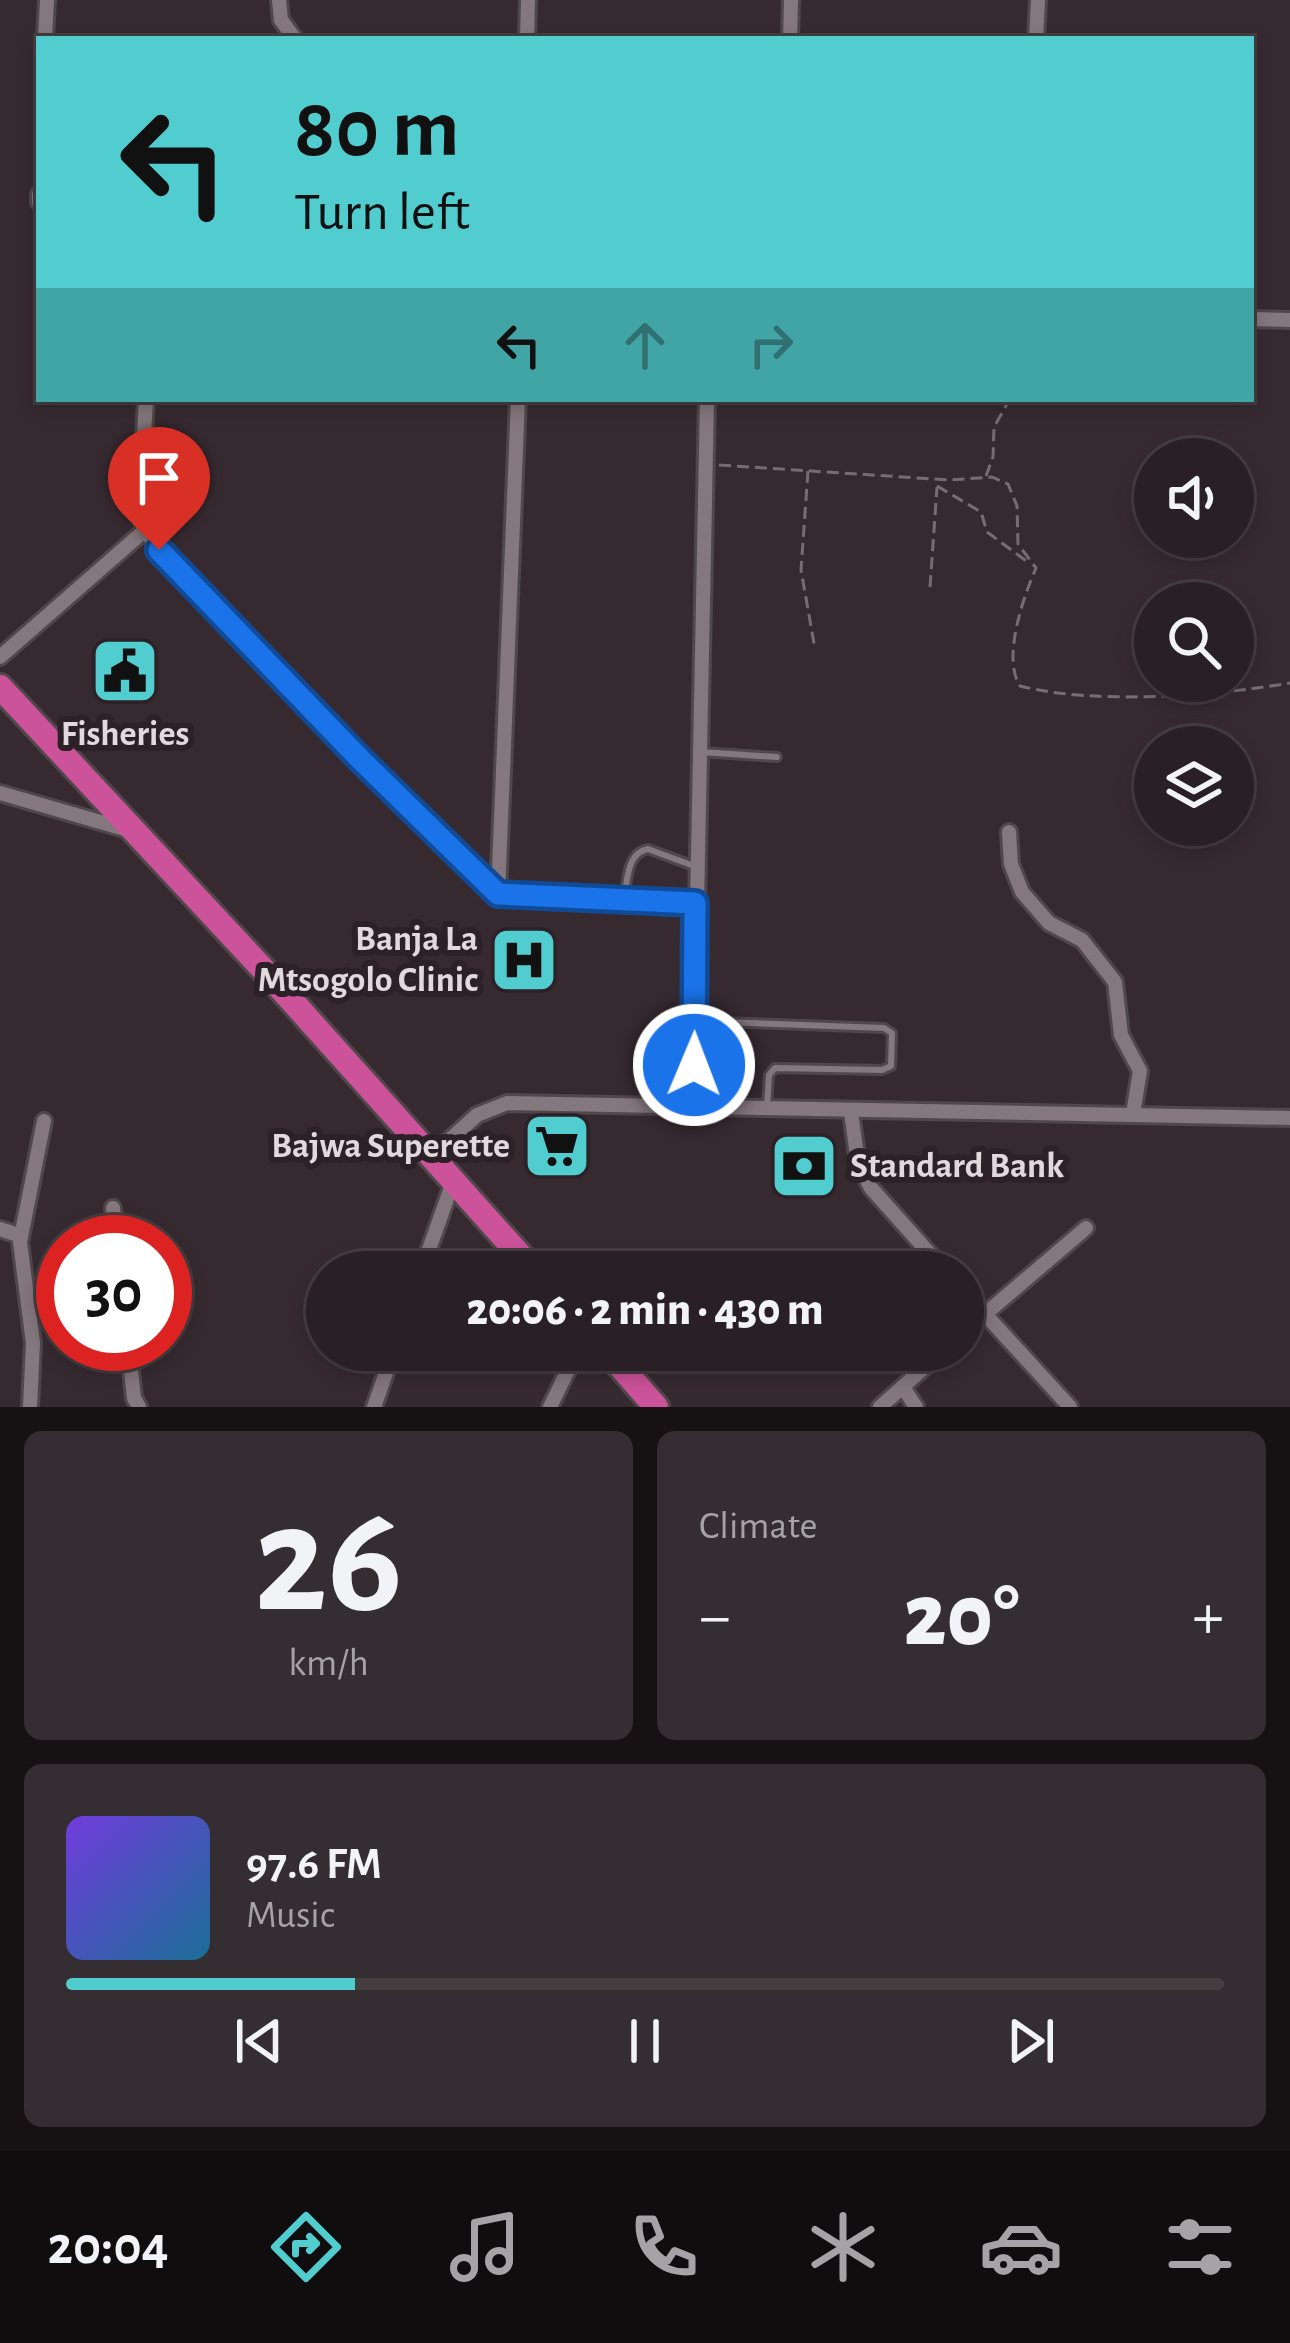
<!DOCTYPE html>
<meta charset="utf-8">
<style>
body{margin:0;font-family:"Alegreya Sans",sans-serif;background:#342d31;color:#f1f3f6;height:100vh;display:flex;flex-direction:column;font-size:45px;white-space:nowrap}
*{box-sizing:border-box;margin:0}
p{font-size:39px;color:#a5a3a6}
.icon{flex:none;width:66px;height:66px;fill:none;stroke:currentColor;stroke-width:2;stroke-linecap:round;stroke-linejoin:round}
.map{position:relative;height:1407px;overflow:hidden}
.details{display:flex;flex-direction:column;gap:24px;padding:24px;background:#161214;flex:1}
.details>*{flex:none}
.top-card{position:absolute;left:36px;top:36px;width:1218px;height:366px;border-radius:0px;box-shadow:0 6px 18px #0003,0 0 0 3px #443e41;background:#52cdcf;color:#111;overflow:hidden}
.tools{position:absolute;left:1134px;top:438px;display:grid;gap:24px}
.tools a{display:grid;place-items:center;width:120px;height:120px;border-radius:50%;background:#282024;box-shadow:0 6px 18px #0003,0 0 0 3px #443e41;font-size:60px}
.speed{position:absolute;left:36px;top:1215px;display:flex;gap:24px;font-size:60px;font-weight:700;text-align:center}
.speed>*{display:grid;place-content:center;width:156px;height:156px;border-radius:50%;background:#282024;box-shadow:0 6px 18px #0003,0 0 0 3px #443e41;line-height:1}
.speed .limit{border:18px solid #d22;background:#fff;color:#111}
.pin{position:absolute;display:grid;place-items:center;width:102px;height:102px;color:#fff;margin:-123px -51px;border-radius:50% 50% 50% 0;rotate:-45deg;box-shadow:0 0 12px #0007}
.pin .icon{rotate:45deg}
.me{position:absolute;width:132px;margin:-66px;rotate:1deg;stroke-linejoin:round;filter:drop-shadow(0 0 9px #0008)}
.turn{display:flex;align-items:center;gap:42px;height:252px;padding:0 60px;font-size:54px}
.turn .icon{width:156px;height:156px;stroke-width:2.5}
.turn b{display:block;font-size:84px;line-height:102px}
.lanes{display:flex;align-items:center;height:114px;padding:0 60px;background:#0003;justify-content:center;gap:60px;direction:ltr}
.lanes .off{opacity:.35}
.big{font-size:90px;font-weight:800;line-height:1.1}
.details .widget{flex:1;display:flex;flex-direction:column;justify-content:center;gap:18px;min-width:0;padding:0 42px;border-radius:18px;background:#342d31}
.details .dial{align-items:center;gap:0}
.dial b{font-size:156px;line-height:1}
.song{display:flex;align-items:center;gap:36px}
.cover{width:144px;height:144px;border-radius:18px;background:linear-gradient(135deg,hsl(260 70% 55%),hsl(200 70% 35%))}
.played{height:12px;border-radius:6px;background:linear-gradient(90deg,#52cdcf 25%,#443e41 25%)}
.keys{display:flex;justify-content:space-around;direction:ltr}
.heat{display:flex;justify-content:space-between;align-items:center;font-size:66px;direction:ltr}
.details .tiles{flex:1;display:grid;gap:24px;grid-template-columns:1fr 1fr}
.widget:last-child{grid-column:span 2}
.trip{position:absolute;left:306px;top:1251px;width:678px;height:120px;border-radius:60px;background:#282024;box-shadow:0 6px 18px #0003,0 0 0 3px #443e41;font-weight:800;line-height:120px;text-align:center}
.tab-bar{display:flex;height:192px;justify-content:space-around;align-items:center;background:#100d0e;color:#a5a3a6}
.tab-bar .icon{width:84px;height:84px}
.tab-bar .active{color:#52cdcf}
.tab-bar b{font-size:54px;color:#f1f3f6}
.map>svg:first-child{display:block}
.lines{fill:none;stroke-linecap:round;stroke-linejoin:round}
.lane-casing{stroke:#50474b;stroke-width:12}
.street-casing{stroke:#50474b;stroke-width:20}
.highway-casing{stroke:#50474b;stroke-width:30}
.path{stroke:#766c71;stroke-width:3;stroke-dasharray:12 6;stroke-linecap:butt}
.lane{stroke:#84777d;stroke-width:6}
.street{stroke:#84777d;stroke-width:14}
.highway{stroke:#cc5299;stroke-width:24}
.route-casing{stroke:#114b97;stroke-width:30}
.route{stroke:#1a73e8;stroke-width:21}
.labels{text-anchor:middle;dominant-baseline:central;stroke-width:12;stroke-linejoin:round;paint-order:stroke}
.poi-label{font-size:36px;font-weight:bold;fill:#e1dadd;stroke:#2c2126;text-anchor:end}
</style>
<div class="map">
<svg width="1290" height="1407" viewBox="0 0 1290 1407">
<rect width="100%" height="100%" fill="#362a30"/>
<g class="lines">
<defs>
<g id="lane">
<polyline points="701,752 777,757"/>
<path d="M624,896C628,879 627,853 648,849L694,866"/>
<polyline points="695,1021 884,1028 892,1033 891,1066 882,1070 775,1068 769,1075 767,1106"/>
<polyline points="627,1360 640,1350"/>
</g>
<g id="street">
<polyline points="279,0 281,20 295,39"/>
<polyline points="45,39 47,0"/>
<polyline points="527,39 528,0"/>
<polyline points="790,39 791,0"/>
<polyline points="1036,39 1038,0"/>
<polyline points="39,194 39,202"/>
<polyline points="1251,319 1290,320"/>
<polyline points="518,399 498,894 695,903"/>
<polyline points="144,531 360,759 498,894"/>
<polyline points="0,657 144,531 140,510 146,399"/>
<polyline points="0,793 128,830"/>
<polyline points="1009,832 1011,864 1022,892 1049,923 1082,940 1115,982 1121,1035 1140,1071 1133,1114"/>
<polyline points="693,1109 707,399"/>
<polyline points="851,1112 858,1163 871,1188 946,1272"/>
<polyline points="432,1156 477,1115 507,1103 1290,1118"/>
<polyline points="113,1208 117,1242"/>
<polyline points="0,1229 21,1236"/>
<polyline points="421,1272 453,1182"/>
<polyline points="963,1290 1070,1407"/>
<polyline points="963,1333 1086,1228"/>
<polyline points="128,1344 134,1398 139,1407"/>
<polyline points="903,1387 916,1407"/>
<polyline points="30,1407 33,1343 20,1242 44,1121"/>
<polyline points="374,1407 394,1350"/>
<polyline points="550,1407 568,1370 587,1350"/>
<polyline points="880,1407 944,1350"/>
</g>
<g id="highway">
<polyline points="0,687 274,981 535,1272"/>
<polyline points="606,1350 656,1407"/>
</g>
</defs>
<use href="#lane" class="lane-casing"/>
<use href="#street" class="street-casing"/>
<use href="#highway" class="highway-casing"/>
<g class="path">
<path d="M719,465L949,480L992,477L1008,484L1017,506L1018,544L1036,568C1023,598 1002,658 1020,686C1095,705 1213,696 1290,683"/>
<polyline points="808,471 801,570 815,649"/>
<polyline points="986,476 993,457 994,427 1010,399"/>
<polyline points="937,486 981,512 987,532 1029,563"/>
<polyline points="154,509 179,505"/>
<polyline points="930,587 937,487"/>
</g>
<use href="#lane" class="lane"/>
<use href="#street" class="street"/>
<use href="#highway" class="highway"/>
</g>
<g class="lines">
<defs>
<polyline id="route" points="159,550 360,759 498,894 695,903 694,1065"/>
</defs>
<use href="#route" class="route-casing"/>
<use href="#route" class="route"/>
</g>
<defs>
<symbol id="civic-square" viewBox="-11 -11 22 22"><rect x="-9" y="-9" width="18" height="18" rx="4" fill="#52cdcf" stroke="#2c2126"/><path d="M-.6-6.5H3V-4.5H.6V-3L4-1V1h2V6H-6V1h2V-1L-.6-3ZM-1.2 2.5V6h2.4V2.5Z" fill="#111"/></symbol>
<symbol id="hospital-square" viewBox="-11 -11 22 22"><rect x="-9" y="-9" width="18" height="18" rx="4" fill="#52cdcf" stroke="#2c2126"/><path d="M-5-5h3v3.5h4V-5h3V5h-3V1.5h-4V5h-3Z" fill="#111"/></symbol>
<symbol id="supermarket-square" viewBox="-11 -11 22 22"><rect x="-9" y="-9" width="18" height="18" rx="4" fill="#52cdcf" stroke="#2c2126"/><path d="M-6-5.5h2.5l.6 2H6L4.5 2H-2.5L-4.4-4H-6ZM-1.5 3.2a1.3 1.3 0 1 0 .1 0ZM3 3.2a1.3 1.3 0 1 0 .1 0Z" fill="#111"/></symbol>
<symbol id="bank-square" viewBox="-11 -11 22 22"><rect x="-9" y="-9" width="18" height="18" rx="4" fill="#52cdcf" stroke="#2c2126"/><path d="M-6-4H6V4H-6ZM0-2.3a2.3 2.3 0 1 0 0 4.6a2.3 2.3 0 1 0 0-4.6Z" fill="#111"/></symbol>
</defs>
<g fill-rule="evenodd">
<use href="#civic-square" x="87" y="633" width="76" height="76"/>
<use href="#hospital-square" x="486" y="922" width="76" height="76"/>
<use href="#supermarket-square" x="519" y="1108" width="76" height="76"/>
<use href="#bank-square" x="766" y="1128" width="76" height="76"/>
</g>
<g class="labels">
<g class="poi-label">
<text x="125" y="734" text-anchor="middle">Fisheries</text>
<text x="478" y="939">Banja La<tspan x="478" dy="41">Mtsogolo Clinic</tspan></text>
<text x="510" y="1146">Bajwa Superette</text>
<text x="850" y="1166" text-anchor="start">Standard Bank</text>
</g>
</g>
</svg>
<div class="tools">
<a><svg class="icon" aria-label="sound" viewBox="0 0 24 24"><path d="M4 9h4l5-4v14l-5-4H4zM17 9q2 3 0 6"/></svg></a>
<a><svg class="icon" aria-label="search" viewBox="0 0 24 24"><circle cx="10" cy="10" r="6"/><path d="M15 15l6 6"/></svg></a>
<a><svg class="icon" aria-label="layers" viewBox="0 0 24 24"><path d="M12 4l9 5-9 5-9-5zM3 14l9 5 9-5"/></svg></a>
</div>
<div class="speed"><div class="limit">30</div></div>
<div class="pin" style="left:159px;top:550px;background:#d93025"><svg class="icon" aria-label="arrive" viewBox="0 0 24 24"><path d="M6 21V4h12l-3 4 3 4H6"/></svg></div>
<svg class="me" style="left:694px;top:1065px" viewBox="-20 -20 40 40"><circle r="17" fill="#1a73e8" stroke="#fff" stroke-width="3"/><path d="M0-11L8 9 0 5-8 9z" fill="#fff"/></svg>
<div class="trip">20:06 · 2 min · 430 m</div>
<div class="top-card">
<div class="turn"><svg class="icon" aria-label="left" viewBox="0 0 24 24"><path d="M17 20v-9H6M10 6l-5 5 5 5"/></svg><div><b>80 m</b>Turn left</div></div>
<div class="lanes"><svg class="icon" aria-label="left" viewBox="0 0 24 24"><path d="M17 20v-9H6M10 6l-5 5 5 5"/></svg><svg class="icon off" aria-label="ahead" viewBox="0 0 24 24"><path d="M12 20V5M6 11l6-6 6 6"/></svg><svg class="icon off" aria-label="right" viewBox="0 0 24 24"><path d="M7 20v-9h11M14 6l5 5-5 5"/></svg></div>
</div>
</div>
<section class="details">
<div class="tiles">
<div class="widget dial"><b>26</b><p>km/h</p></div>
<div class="widget"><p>Climate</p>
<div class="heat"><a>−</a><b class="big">20°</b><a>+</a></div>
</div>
<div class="widget">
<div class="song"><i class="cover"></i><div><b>97.6 FM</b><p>Music</p></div></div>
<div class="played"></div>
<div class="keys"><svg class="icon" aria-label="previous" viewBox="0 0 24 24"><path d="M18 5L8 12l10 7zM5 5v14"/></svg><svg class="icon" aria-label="pause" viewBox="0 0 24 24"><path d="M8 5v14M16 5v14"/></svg><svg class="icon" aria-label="next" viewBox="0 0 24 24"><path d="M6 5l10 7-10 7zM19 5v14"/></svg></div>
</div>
</div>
</section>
<nav class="tab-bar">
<b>20:04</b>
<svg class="icon active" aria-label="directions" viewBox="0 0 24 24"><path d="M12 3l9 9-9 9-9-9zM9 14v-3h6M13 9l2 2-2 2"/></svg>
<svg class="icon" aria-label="music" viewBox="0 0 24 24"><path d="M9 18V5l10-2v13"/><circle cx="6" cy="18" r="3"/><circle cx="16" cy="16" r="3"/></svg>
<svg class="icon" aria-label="phone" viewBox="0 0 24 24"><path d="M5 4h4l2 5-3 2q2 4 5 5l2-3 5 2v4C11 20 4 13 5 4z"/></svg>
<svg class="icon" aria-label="climate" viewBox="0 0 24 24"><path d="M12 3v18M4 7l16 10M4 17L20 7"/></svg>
<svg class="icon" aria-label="car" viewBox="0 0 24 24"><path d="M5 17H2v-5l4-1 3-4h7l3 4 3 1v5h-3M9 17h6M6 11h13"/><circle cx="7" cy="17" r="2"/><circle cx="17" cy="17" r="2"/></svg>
<svg class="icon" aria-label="filters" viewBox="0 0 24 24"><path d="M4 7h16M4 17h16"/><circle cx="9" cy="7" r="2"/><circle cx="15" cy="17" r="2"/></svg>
</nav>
